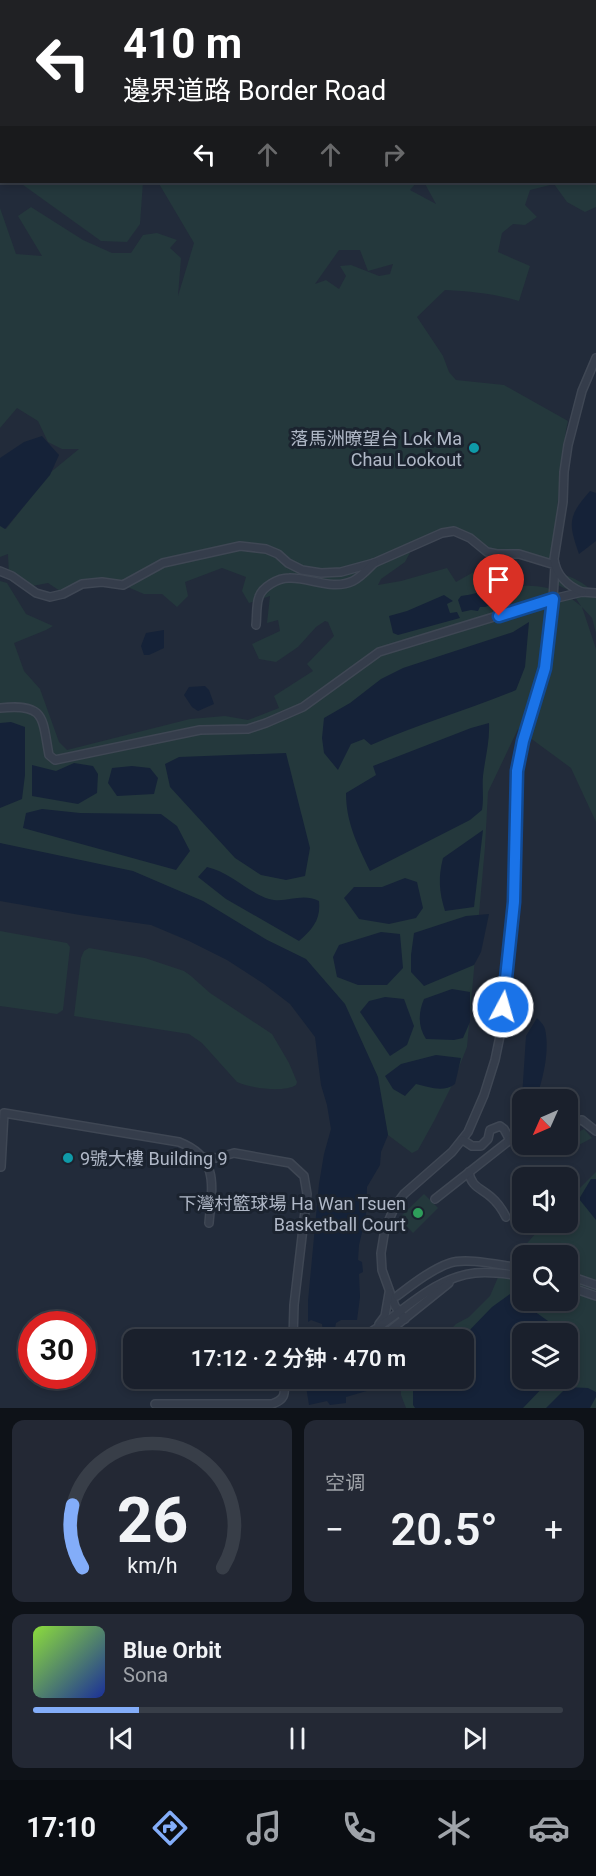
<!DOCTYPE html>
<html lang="zh">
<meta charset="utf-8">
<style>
body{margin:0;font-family:Roboto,"Noto Sans SC",sans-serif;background:#232834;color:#f1f3f6;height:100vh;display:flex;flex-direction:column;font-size:22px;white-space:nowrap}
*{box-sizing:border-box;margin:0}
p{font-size:20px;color:#9fa3a9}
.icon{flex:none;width:33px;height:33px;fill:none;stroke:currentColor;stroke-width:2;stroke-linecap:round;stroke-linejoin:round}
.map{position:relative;height:1408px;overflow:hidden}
.drawer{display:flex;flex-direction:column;gap:12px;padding:12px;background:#0e1218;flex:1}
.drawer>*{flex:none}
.banner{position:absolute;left:0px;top:0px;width:597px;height:183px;box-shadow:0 3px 9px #0003,0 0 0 2px #383e48;background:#202124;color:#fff;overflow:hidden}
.needle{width:39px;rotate:225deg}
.fabs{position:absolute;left:512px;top:1089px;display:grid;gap:12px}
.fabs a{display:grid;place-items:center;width:66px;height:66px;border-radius:12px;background:#1a202c;box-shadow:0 3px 9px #0003,0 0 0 2px #383e48;font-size:30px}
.speed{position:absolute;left:18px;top:1311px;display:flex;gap:12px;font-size:30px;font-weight:700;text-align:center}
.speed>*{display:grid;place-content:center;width:78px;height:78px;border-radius:50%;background:#1a202c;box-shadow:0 3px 9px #0003,0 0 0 2px #383e48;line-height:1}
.speed .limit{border:9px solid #d22;background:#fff;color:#111}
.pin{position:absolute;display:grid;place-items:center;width:51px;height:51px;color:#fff;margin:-62px -26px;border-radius:50% 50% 50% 0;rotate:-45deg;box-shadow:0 0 6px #0007}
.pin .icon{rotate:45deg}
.me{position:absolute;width:66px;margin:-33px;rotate:6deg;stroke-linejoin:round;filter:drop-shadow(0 0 4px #0008)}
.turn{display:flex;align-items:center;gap:21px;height:126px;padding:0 24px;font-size:27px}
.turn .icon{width:78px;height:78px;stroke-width:2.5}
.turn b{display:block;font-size:42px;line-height:51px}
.lanes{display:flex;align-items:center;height:57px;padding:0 24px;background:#0003;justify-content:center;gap:30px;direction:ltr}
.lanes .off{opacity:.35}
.big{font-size:45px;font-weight:600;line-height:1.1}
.drawer .widget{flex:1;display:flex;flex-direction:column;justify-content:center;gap:9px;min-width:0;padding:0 21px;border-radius:12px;background:#232834}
.drawer .dial{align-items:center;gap:0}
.dial svg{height:156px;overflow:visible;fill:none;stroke:#383e48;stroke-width:7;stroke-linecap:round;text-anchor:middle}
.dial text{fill:#f1f3f6;stroke:none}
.song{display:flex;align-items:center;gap:18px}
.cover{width:72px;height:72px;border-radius:9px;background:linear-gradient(135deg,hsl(90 70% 55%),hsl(230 70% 35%))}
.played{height:6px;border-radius:3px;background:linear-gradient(90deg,#83adf9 20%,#383e48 20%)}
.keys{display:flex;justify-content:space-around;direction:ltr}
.heat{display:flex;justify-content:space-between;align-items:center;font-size:33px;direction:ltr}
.drawer .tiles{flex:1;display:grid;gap:12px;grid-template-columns:1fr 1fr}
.widget:last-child{grid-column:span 2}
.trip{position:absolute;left:123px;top:1329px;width:351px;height:60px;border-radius:12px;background:#1a202c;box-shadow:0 3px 9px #0003,0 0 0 2px #383e48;font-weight:600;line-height:60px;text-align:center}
.tab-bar{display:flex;height:96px;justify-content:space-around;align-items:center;background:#0a0d12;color:#9fa3a9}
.tab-bar .icon{width:42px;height:42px}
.tab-bar .selected{color:#83adf9}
.tab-bar b{font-size:27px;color:#f1f3f6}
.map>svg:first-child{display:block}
.green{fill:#24383c;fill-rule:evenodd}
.water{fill:#152238}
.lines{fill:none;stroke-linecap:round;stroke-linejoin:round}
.minor-casing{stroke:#3f4754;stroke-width:10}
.minor{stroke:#353d4b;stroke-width:7}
.route-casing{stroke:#114b97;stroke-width:15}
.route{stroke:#1a73e8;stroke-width:10}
.culture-dot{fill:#0f9aa8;stroke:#1b232f;stroke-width:2}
.leisure-dot{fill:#2e9e5b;stroke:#1b232f;stroke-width:2}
.labels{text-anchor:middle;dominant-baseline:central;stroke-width:6;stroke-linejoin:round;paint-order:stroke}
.poi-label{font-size:18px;fill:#b0b8c7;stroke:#1b232f;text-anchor:end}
</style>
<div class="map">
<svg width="596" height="1408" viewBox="0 0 596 1408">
<rect width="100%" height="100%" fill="#222b3a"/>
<g class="green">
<polygon points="0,0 267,0 268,1 2,2 1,169 0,168"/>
<path d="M596,101V207L585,212L567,202L554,184L530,190L525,205L537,217L525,225L513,224L502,233L498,252L530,266L519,301C495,294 471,291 445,290L417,317L443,356L449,372L456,380L504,385L568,421L566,430L551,562L516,551L488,549L455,528L414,545L405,562L381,579L378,585L401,581L447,568L456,582C486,565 485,562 517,579L518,586C544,585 560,589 581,606L571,591L553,583L558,573C574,577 584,583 596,594V633L592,618L582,607L596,649V822L571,768L518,729L488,792L485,847L467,1047L451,1087L434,1121L418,1150L412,1153L388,1135L376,1073L301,957L267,940L0,843V581L7,583L26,614L53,626L46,630L14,643L24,671L40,689L59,742L67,750L190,719L225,716L248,720L279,708L274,696L313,671L307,664L334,636L328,622L325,621L316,627L298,647L276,662L259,659L252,644L280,631L278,620L267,623L270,596L249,603L242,591L246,577L222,568L185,582L188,596L177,607L162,594H144L123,585L99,579L68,592L60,591L48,583L27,587L9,575L8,554L0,557V524L6,529L51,472L79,449H62L48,442L38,421L17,408L0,428V208L16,254L42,256L18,216L31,207L83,240L112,253H131L143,235L157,233L177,240L170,248L181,258L178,296L194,243L158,182H417L410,190L436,204L424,182H596ZM339,250H360L368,271L393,264L390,274L379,276L351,265L340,266L346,276L339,289L326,280L315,284Z"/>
<polygon points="19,182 143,182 140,224 127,242 101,241"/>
<polygon points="0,931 67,943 70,947 63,1010 57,1014 0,1006"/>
<path d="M89,948L145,958L184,971L191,976L210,993L272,1034L289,1063L297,1082L296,1085C284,1093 250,1088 237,1082L202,1043L189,1034L74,1016L81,958L84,951Z"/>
<polygon points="584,1129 592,1138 571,1149 567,1144 567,1138"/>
<path d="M596,1172V1408H406L401,1395V1381L403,1379L464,1378V1340L441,1339L456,1324L469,1317L490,1296L499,1275L545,1223L567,1222V1201ZM522,1256H567V1300H522ZM522,1334H567V1378H522Z"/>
<polygon points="424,1194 438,1208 413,1233 399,1218"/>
</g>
<g class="water">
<polygon points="42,436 59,455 50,475 5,529 0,526 0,458 24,442"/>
<path d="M590,491L596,493V541L579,554C568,523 568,516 590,491Z"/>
<path d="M503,574L517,579L519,589L515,597L485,607H480L478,611L471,610L462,612L458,600L461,596C479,594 491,589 503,574Z"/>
<polygon points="444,595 453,601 447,604 450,613 457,612 460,618 398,635 393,633 389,616 407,611"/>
<path d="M529,622L525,667L516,690C468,710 418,724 371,745L364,739L351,744L338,770L324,753L322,738L324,718L350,703L381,679L403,668L513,632Z"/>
<polygon points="164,630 164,648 149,655 144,655 141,646 146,633"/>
<polygon points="205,686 209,690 214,704 198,711 192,707 184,695 189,687"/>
<polygon points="11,722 25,727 25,775 22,799 0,808 0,723"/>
<path d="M489,723C490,742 485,758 483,776C482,787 484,798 482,810L470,820L370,871C357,844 346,822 346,793L376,775L373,766L471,728Z"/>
<polygon points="286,753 310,848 305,876 286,880 261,875 235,858 170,787 165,764 179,757"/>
<polygon points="74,763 93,766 98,774 97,793 78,804 32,796 32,765 56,771"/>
<polygon points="132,766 150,768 158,778 154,794 117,796 108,783 112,768"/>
<polygon points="42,809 80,813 161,814 177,826 190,851 176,870 23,828 26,813"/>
<path d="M483,830L474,907L445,911C439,892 438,877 443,858Z"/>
<polygon points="0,843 133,871 203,901 267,940 306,959 345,1004 378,1077 388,1135 381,1152 380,1165 367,1187 366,1216 359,1245 358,1260 362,1262 363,1272 359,1274 360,1297 357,1320 341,1320 336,1323 333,1339 324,1339 322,1324 311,1320 308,1322 308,1301 319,1184 324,1154 331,1129 327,1105 321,1085 315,1037 290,1004 264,984 227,960 189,941 151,925 80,915 0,901"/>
<path d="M207,867C230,872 247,892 269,899C287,904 300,892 319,901C321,919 313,929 299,941L226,899L198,877Z"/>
<polygon points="405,878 417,882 423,908 416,918 389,924 359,919 344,898 354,887 382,887"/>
<polygon points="489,914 481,952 474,965 424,986 411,972 411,955 414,933 466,916"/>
<polygon points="381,932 400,934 403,968 387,985 358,985 337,977 333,957 339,945"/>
<path d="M452,989L470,992V1022L463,1038L454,1040L426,1039C418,1027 418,1013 424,999Z"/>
<polygon points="385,997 404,999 414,1026 407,1045 390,1056 360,1012 369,1001"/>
<path d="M537,1018C540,1021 544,1025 545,1029C550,1051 543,1079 536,1099L522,1100L521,1113L526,1036Z"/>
<path d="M436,1055L461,1058L455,1084C443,1093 429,1087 416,1084L405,1096L393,1089L385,1076L401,1064Z"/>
<polygon points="591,1179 596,1179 596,1220 579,1199"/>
<polygon points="510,1294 565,1333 522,1334 522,1378 551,1379 523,1408 415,1408 413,1405 413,1388 423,1379 464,1378 464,1340 461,1339 492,1307"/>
<polygon points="328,1379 369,1379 370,1390 346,1397 346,1403 330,1405 327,1401 309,1405 305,1380 328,1381"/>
<polygon points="567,1387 588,1388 596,1392 596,1397 590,1408 546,1408"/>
</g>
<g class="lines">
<defs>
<g id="minor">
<polyline points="0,571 12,576 36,593 50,597 63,594 82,584 102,582 123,585 163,563 240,546 266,549 278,554 288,563 302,570 321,573 341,572 374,563 442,533 454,531 470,538 487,552 497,554 519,554 555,565 553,599 582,592 596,593"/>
<path d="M582,592C568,586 556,575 554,559L563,502L564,472L568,445L582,391L596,358"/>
<path d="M256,625C257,616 256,605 259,597C262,587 278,578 289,578C310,577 332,591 353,581C361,577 368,569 374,563"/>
<path d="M0,708C46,703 42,718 49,755L55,760L200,730L248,729L266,723L303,707L379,652L553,599L545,668L523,741L517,771L514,902L501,1031L495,1060L484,1095L468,1132L452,1152L404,1194L395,1206L385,1229L381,1253L382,1270L395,1306L405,1319"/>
<polyline points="567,1122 582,1120 596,1131"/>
<polyline points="463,1140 472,1146 481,1146 488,1139 490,1130 500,1126 504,1129 510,1140"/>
<polyline points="203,1157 217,1158 234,1153 290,1163 304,1176 307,1194 294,1305 293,1340"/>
<path d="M1,1167L4,1113L179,1142C220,1158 212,1187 209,1223"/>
<path d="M469,1172C471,1187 481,1188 491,1197C498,1203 502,1209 506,1217"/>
<polyline points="435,1199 510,1140 522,1136"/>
<polyline points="567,1275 596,1285"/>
<polyline points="567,1286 596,1296"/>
<path d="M397,1296C413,1284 432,1269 450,1263C467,1257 503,1266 522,1268"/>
<polyline points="379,1324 385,1316 389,1293"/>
<path d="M357,1340C397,1320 429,1278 475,1273C491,1271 507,1274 522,1276"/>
<polyline points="378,1340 449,1283"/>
<path d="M155,1404H272C287,1399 284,1393 285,1378"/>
</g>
</defs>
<use href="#minor" class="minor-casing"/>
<use href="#minor" class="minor"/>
</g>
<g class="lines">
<defs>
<polyline id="route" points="499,616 553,599 545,668 523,741 517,771 514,902 503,1007"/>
</defs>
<use href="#route" class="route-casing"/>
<use href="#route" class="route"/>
</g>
<g class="culture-dot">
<circle cx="474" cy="448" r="6"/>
<circle cx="68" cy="1158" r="6"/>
</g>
<circle class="leisure-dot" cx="418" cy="1213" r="6"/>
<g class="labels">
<g class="poi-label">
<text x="462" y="438">落馬洲暸望台 Lok Ma<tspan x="462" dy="21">Chau Lookout</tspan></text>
<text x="80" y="1158" text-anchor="start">9號大樓 Building 9</text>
<text x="406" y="1203">下灣村籃球場 Ha Wan Tsuen<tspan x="406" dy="21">Basketball Court</tspan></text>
</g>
</g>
</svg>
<div class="fabs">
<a><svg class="needle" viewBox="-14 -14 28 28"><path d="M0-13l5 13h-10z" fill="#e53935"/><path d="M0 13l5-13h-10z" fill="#9fa3a9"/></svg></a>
<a><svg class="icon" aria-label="sound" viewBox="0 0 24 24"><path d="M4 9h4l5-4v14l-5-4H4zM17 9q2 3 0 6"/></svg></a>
<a><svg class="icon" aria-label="search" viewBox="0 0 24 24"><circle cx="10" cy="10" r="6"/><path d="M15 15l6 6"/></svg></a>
<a><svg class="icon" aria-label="layers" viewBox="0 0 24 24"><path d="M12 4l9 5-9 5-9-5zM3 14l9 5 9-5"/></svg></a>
</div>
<div class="speed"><div class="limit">30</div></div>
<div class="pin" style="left:499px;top:616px;background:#d93025"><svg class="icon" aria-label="arrive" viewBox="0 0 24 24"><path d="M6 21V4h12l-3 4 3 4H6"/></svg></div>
<svg class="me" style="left:503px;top:1007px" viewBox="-20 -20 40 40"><circle r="17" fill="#1a73e8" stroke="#fff" stroke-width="3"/><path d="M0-11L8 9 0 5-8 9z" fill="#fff"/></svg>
<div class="trip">17:12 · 2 分钟 · 470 m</div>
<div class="banner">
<div class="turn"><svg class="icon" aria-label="left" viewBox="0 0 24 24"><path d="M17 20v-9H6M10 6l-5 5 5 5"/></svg><div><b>410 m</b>邊界道路 Border Road</div></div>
<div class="lanes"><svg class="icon" aria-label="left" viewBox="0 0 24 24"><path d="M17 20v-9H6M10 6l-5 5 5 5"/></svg><svg class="icon off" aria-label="ahead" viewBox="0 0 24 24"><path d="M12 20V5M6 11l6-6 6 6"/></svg><svg class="icon off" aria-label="ahead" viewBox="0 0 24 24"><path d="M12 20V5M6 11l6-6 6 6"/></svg><svg class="icon off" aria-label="right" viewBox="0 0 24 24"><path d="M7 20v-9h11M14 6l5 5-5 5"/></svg></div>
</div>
</div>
<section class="drawer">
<div class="tiles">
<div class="widget dial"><svg viewBox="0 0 100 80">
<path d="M14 69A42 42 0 1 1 86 69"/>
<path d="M14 69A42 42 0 0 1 9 37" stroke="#83adf9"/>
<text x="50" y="56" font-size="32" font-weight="700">26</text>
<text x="50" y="72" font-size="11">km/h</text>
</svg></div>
<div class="widget"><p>空调</p>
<div class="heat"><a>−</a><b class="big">20.5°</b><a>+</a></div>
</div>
<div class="widget">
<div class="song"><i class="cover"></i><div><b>Blue Orbit</b><p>Sona</p></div></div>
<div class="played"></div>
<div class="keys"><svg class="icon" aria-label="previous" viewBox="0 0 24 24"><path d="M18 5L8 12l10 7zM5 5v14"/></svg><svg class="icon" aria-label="pause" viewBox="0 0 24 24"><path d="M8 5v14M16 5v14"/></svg><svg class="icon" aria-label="next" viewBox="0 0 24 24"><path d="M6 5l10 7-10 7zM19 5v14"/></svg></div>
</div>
</div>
</section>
<nav class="tab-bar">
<b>17:10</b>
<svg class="icon selected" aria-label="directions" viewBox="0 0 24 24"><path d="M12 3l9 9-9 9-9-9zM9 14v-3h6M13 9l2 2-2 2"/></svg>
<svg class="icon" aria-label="music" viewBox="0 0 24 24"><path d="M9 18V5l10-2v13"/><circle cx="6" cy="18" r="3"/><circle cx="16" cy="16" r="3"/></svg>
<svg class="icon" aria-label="phone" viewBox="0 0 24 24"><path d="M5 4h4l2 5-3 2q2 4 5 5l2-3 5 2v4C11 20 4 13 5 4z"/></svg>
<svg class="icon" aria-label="climate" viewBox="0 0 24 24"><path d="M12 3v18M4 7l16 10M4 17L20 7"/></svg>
<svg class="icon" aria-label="car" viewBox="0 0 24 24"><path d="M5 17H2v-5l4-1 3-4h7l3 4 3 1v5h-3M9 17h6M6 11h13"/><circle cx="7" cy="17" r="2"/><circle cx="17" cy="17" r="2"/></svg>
</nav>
